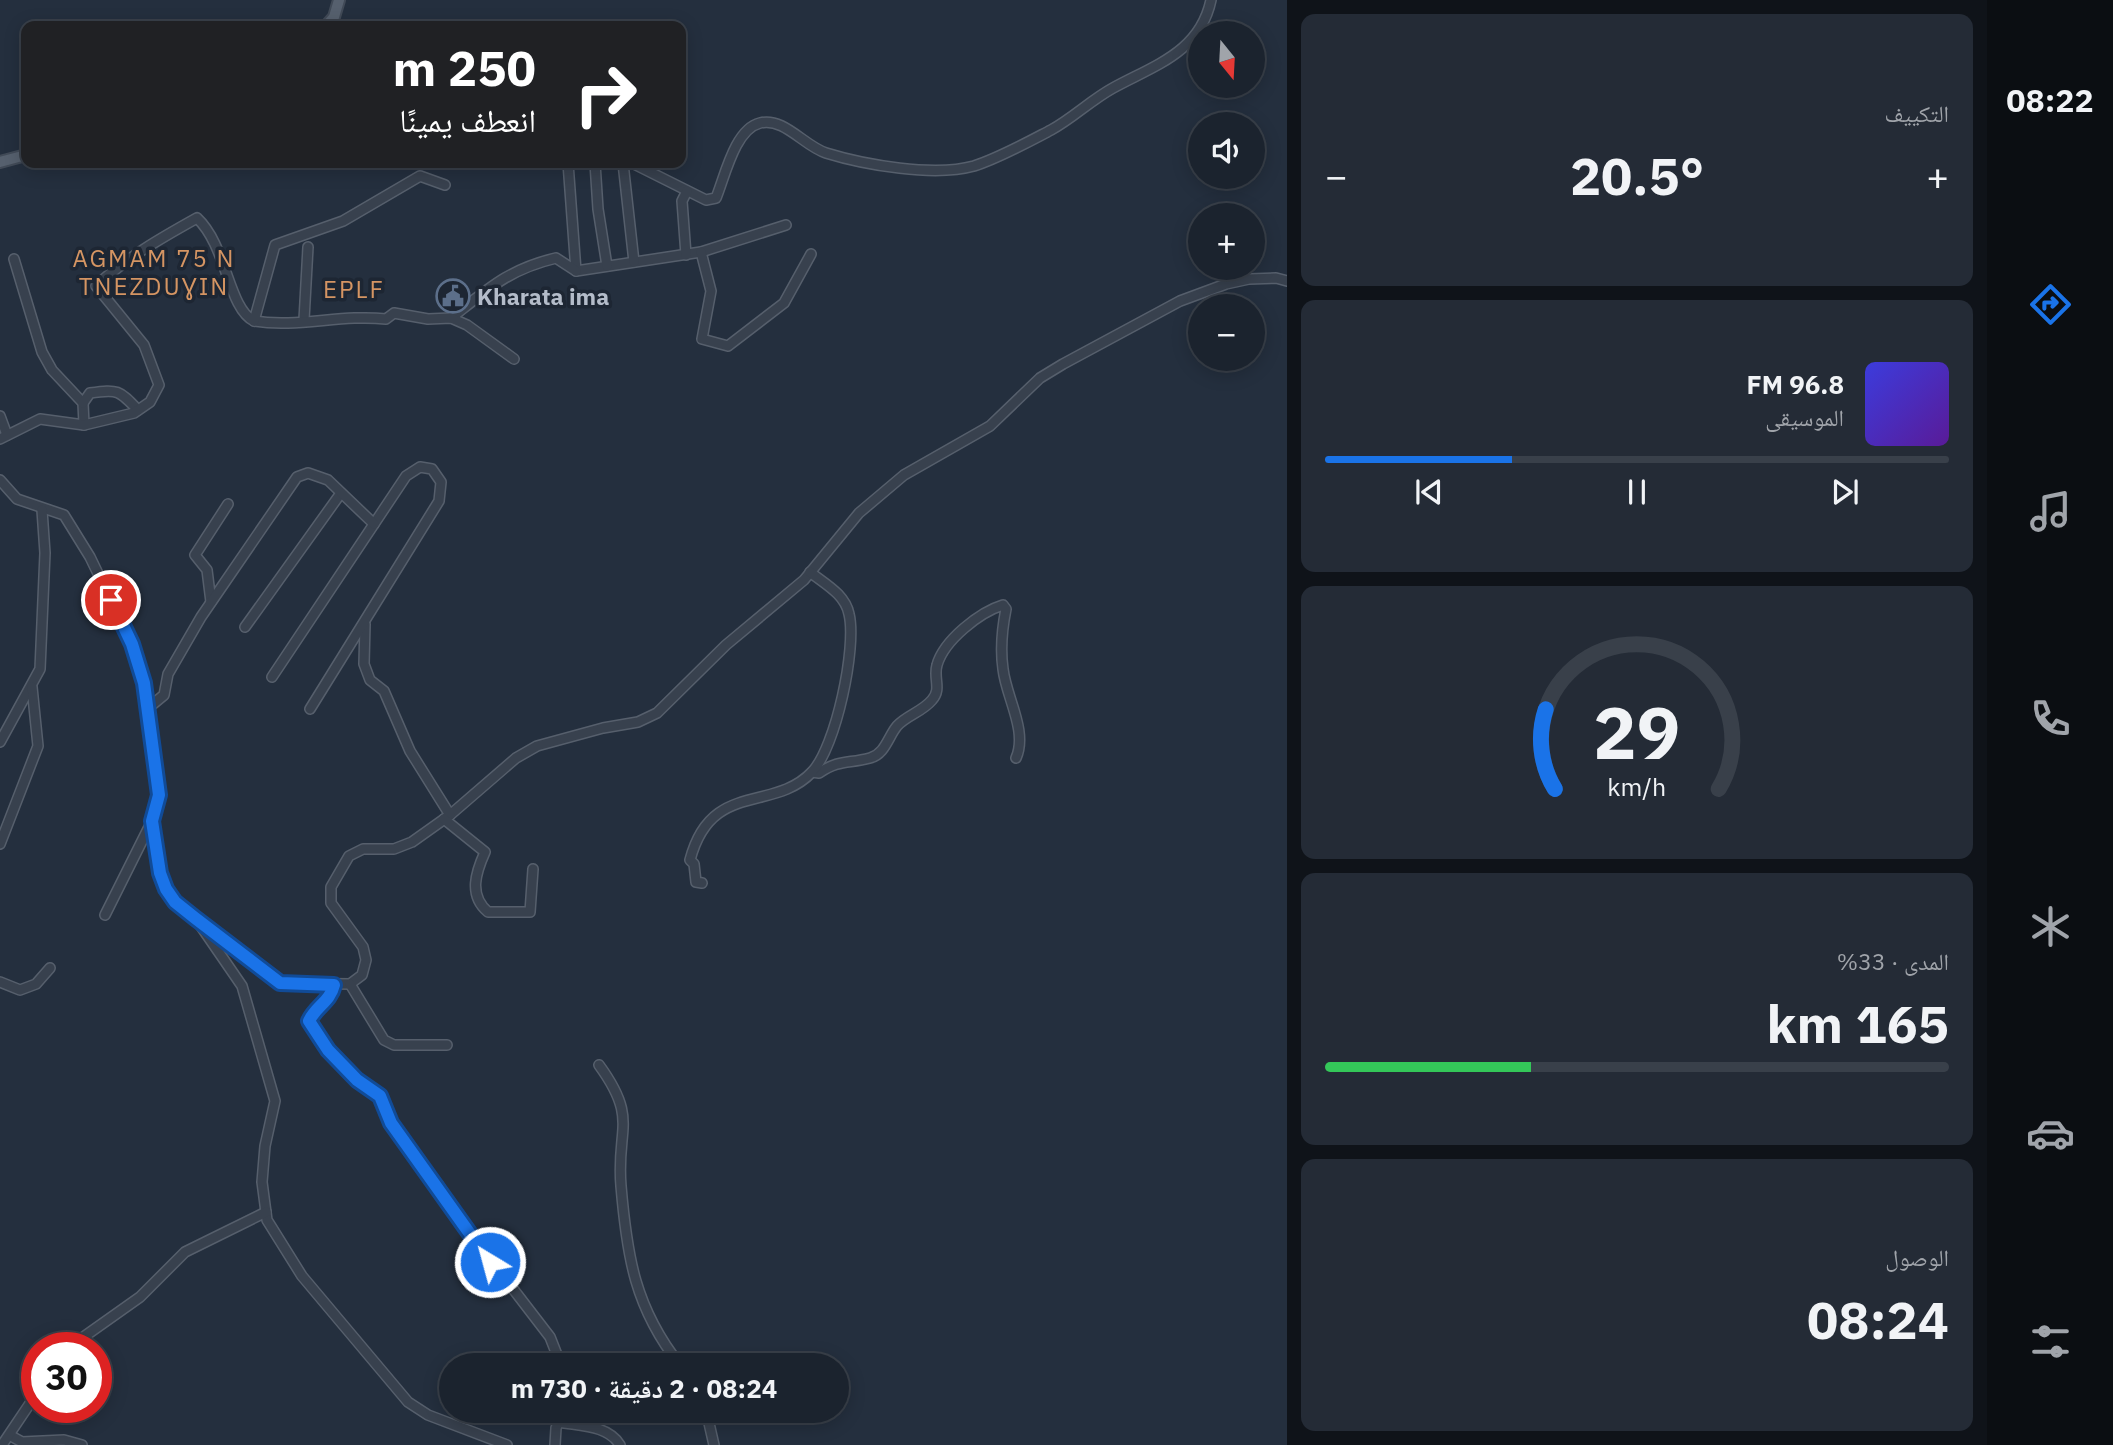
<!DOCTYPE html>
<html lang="ar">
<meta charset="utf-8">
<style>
body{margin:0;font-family:"IBM Plex Sans","Noto Naskh Arabic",sans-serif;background:#242b36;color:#f1f3f6;direction:rtl;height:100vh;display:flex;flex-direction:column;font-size:26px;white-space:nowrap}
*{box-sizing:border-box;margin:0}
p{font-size:23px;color:#a0a4aa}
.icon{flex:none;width:38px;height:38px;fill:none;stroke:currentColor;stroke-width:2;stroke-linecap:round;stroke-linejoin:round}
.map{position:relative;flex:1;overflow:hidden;direction:ltr}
.sheet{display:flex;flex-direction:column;gap:14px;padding:14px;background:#0f1319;width:700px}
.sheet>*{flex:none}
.banner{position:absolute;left:21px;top:21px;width:665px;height:147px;border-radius:14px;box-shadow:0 4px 18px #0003,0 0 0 2px #39404a;direction:rtl;background:#202124;color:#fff;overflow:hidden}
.needle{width:46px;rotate:162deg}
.tools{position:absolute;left:1188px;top:21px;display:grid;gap:14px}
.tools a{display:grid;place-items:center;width:77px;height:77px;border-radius:50%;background:#1b232e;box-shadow:0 4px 18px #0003,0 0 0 2px #39404a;font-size:35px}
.speed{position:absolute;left:21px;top:1332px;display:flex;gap:14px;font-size:35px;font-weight:700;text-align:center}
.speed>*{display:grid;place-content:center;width:91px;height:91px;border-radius:50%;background:#1b232e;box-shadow:0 4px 18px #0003,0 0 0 2px #39404a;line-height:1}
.speed .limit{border:10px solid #d22;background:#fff;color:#111}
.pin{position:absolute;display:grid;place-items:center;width:60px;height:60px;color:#fff;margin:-30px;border:4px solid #fff;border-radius:50%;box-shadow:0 2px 7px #0007}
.me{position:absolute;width:77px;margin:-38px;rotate:323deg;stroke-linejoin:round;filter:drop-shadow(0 0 5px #0008)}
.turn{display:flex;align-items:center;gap:24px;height:147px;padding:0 35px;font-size:32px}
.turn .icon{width:91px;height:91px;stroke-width:2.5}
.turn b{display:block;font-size:49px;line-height:60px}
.big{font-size:52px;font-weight:700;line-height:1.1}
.sheet .tile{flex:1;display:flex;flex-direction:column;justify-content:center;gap:10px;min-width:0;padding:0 24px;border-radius:14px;background:#242b36}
.sheet .dial{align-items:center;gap:0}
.dial svg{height:182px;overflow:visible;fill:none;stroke:#39404a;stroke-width:7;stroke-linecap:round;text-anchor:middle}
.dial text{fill:#f1f3f6;stroke:none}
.song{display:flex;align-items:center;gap:21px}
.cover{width:84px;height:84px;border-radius:10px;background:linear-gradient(135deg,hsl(240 70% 55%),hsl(270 70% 35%))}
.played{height:7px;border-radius:4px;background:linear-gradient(90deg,#1a73e8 30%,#39404a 30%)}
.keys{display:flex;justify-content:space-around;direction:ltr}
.heat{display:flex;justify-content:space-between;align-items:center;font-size:38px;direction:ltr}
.charge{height:10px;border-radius:5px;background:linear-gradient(90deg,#34c759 33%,#39404a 0)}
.trip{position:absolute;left:439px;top:1353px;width:410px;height:70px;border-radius:35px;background:#1b232e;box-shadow:0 4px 18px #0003,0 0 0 2px #39404a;font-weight:700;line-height:70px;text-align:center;direction:rtl}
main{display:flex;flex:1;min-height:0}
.tabs{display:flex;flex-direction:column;width:126px;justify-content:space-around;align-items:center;background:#0b0e12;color:#a0a4aa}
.tabs .icon{width:49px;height:49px}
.tabs .selected{color:#1a73e8}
.tabs b{font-size:32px;color:#f1f3f6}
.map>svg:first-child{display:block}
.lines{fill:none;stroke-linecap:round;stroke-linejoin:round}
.minor-casing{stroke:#565f6c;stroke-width:12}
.major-casing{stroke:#414a57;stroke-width:14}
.minor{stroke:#38414e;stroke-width:9}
.major{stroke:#56606e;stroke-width:10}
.route-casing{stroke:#114b97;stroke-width:18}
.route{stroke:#1a73e8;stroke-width:12}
.labels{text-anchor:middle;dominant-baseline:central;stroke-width:7;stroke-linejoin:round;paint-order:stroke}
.poi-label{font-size:23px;font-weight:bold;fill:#b4bcc9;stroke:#1d2633;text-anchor:start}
.neighbourhood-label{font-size:24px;letter-spacing:2px;fill:#d59563;stroke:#1d2633}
</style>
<main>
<nav class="tabs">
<b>08:22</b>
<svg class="icon selected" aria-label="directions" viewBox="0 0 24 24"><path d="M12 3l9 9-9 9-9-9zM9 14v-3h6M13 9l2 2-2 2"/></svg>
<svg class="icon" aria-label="music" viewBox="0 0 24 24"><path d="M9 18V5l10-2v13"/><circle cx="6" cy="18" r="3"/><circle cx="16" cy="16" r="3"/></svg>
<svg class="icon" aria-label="phone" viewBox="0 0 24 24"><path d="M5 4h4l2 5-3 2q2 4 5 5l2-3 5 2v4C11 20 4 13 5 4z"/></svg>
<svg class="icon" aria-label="climate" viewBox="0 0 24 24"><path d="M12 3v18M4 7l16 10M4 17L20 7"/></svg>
<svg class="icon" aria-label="car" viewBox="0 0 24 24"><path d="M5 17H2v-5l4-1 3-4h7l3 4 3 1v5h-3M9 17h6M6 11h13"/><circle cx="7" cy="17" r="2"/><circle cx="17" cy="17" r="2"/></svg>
<svg class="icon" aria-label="filters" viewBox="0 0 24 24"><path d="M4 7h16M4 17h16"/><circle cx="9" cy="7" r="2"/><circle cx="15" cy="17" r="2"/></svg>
</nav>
<section class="sheet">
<div class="tile"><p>التكييف</p>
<div class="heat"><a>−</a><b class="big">20.5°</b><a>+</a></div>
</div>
<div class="tile">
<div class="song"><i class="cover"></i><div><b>96.8 FM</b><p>الموسيقى</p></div></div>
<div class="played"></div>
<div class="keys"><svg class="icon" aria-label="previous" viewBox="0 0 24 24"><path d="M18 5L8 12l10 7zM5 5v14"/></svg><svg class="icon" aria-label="pause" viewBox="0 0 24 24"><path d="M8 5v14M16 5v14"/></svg><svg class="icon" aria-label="next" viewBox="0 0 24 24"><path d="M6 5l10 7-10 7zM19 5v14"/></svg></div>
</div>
<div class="tile dial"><svg viewBox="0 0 100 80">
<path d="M14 69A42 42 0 1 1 86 69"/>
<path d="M14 69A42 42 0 0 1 10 34" stroke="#1a73e8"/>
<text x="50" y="56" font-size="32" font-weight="700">29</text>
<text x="50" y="72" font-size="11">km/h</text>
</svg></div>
<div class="tile"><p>المدى · 33%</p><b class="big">165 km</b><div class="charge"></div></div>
<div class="tile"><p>الوصول</p><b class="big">08:24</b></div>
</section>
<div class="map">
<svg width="1287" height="1445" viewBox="0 0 1287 1445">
<rect width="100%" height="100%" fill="#242f3e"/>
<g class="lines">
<defs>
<g id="minor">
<polyline points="568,163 576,271 701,252 786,225"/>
<polyline points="595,163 598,209 607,266"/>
<polyline points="623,163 634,262"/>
<path d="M632,163L706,200L716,198C725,176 735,129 760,123C784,117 804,146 826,153C865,165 934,177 974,166C999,158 1028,142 1051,130C1073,118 1091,100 1113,88C1155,65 1200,52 1211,0"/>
<polyline points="701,252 711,291 702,339 728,346 784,303 811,254"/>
<polyline points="686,255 682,201 687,191"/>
<polyline points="14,259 42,352 52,370 83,403 84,425"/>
<path d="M451,318C488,289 509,269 556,258L576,271"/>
<polyline points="304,320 308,247"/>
<path d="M254,321C297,328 342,314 386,319L394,313L428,319L451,318L467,325L514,359"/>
<path d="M83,403L90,393C118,389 119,390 138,410"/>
<polyline points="0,416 7,435"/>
<path d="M0,439L40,419L84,425L134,413L150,402L159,385L144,345L96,286C126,258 161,238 197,218C227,246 228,308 254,321L275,245L343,221L420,176L445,185"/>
<polyline points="0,480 17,499 64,515 90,557 132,644 144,683 153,742 159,795 152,821 160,873 166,889 188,913 280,983 350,984 362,975 366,960 363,947 331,903 331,887 349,856 363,849 394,849 412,842 450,815 516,758 537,746 603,728 638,722 657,713 726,645 804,580 859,513 904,475 990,426 1040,378 1063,364 1180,301 1226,284 1249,279 1276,278 1287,281"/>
<polyline points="211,602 207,570 195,555 228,504"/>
<polyline points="365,624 364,664 370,680 384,691 410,751 450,815"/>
<polyline points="245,627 341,493"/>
<polyline points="272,677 406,476 420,467 432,469 441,482 439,501 310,709"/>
<polyline points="147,709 164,695 168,674 201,617 297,477 308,473 328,480 374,524"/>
<polyline points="0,742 40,669 45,553 42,510"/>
<path d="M812,772L819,773C840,759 848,764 870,758C885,754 888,737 897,726C907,715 922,712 932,700C942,689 933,678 937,665C944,640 980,612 1003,605L1006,609C1002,629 1000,648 1003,669C1006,697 1028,731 1016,758"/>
<path d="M444,819L485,852C476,872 468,895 488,912H530L533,869"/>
<polyline points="0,844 38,746 32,687"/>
<path d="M702,883L696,882L694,864L690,860C711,780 773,813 812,772C836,747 857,647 849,614C845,594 825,584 810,572"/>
<polyline points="105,915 152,821"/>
<polyline points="198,922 242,986 275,1101 265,1146 262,1182 267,1220 302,1276 408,1402 428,1415 507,1445"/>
<polyline points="0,982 20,990 36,984 50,968"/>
<polyline points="350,984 384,1040 394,1045 447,1045"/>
<path d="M330,985H334C330,1002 316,1006 309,1021L328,1050L357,1080L380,1096L391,1123L439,1186L460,1220L550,1337L561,1365"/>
<path d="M599,1065C639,1120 616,1128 621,1186C627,1257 635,1308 680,1365"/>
<polyline points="68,1348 140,1297 185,1252 266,1212"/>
<polyline points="706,1410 714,1445"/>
<path d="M559,1422C580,1426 608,1425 620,1445"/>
<polyline points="11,1436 22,1442 64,1440 82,1445"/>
<polyline points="2,1445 37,1393"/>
<polyline points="555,1445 556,1428 564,1410"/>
</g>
<g id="major">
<polyline points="326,26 334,17 339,0"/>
<polyline points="0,162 26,155"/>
</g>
</defs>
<use href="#minor" class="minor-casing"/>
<use href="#major" class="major-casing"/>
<use href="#minor" class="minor"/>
<use href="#major" class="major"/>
</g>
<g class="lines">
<defs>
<path id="route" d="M111,600L132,644L144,683L159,795L152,821L160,873L166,889L175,902L195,918L280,983L334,985C330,1002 316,1006 309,1021L328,1050L357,1080L380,1096L391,1123L490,1262"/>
</defs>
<use href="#route" class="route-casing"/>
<use href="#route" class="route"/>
</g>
<defs>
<symbol id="civic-ring" viewBox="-11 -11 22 22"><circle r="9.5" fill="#1d2633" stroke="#5c6f8a" stroke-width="1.5"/><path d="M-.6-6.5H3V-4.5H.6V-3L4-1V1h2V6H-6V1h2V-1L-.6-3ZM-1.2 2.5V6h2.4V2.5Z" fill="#5c6f8a"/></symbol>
</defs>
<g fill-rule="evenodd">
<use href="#civic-ring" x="434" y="277" width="38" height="38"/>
</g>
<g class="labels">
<g class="poi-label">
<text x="477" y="296">Kharata ima</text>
</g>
<g class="neighbourhood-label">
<text x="154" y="258">AGMAM 75 N<tspan x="154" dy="28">TNEZDUƔIN</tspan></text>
<text x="354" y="289">EPLF</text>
</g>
</g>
</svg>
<div class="tools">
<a><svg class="needle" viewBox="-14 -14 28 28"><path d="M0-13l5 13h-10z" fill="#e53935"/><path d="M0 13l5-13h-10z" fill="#a0a4aa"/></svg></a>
<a><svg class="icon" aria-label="sound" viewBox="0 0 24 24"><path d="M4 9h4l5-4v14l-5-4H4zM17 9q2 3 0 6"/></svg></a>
<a>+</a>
<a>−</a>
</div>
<div class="speed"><div class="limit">30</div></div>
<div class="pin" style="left:111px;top:600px;background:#d93025"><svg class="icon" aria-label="arrive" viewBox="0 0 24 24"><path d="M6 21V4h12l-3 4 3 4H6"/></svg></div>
<svg class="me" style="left:490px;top:1262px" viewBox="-20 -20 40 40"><circle r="17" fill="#1a73e8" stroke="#fff" stroke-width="3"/><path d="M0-11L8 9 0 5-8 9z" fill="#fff"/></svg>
<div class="trip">08:24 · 2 دقيقة · 730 m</div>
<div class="banner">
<div class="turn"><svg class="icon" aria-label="right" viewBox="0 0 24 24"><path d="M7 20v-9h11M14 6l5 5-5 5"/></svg><div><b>250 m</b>انعطف يمينًا</div></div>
</div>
</div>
</main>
